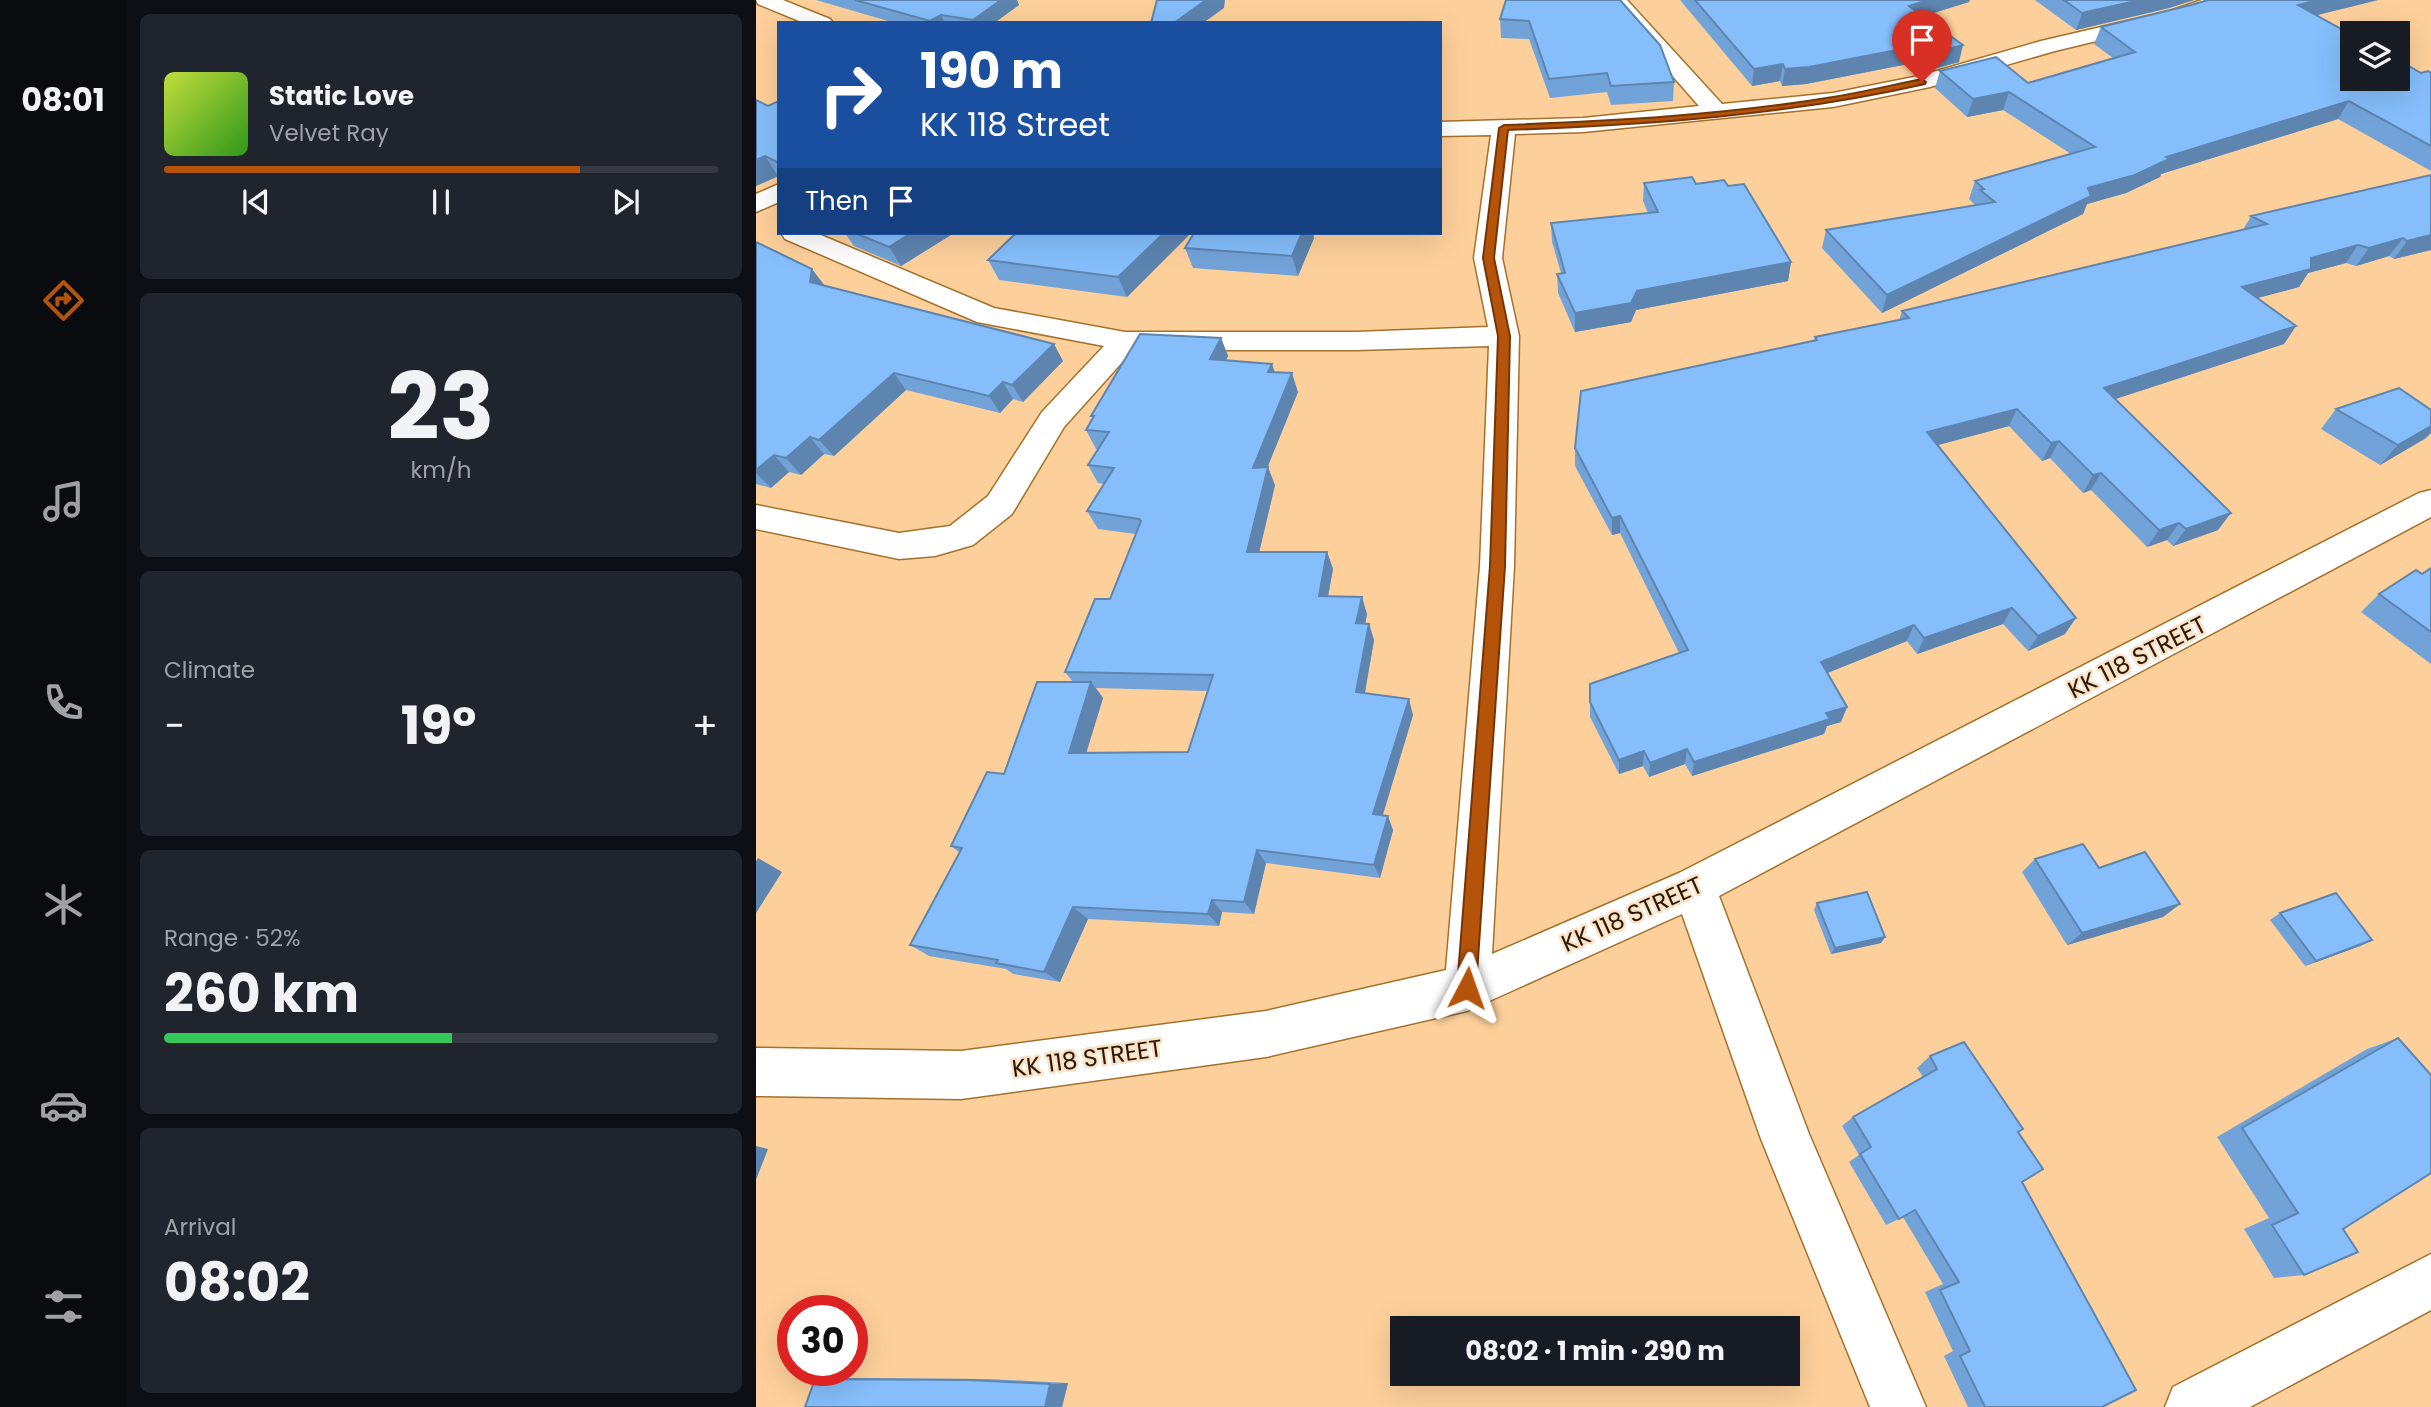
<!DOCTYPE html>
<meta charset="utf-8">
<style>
body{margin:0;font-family:Poppins,sans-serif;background:#20242c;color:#f1f3f6;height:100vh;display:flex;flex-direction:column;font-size:26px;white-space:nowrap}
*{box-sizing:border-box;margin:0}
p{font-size:23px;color:#9ea1a6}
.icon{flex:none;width:38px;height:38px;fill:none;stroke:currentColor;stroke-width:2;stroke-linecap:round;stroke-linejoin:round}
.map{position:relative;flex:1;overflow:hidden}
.details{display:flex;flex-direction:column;gap:14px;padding:14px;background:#0d0f14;width:630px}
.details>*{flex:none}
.hud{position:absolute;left:21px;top:21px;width:665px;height:214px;border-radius:0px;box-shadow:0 7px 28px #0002;background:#1a4fa0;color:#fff;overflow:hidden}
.fabs{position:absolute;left:1584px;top:21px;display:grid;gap:14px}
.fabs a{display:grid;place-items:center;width:70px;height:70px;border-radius:0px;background:#171b24;box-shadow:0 7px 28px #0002;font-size:35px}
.speed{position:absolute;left:21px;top:1295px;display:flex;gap:14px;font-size:35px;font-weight:700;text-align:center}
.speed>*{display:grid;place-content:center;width:91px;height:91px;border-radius:50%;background:#171b24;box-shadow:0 7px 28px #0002;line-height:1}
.speed .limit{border:10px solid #d22;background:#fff;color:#111}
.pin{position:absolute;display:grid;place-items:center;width:60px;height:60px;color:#fff;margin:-72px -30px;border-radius:50% 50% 50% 0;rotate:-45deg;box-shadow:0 0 7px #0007}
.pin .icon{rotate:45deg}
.me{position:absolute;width:77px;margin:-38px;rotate:4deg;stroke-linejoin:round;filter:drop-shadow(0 0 5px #0008)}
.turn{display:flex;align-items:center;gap:24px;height:147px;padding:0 28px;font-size:32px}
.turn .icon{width:91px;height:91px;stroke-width:2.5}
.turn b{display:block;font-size:49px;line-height:60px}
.then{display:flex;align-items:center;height:66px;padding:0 28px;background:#0003;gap:14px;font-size:26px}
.big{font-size:52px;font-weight:700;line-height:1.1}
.details .widget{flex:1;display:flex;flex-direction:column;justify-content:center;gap:10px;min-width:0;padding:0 24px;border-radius:10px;background:#20242c}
.details .dial{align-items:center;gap:0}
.dial b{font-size:91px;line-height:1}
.song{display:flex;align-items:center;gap:21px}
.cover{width:84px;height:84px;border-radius:10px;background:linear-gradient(135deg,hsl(70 70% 55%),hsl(110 70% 35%))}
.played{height:7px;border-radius:4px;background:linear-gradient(90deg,#b45309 75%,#363941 75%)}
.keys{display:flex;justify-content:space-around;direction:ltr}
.heat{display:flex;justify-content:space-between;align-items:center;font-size:38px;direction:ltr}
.charge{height:10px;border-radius:5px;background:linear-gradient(90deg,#34c759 52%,#363941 0)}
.trip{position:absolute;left:634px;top:1316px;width:410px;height:70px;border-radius:0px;background:#171b24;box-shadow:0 7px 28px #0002;font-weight:700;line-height:70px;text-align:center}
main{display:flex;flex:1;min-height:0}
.tabs{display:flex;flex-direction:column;width:126px;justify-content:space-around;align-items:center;background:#090b0e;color:#9ea1a6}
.tabs .icon{width:49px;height:49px}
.tabs .active{color:#b45309}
.tabs b{font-size:32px;color:#f1f3f6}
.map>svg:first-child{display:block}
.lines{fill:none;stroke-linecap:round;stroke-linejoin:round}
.minor-casing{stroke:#a4712b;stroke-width:3}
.minor{fill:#fff;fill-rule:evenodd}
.wall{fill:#72a3d8;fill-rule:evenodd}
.shaded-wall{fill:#5d85b0}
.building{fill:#85befb;stroke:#5d85b0;stroke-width:2}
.route{fill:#b45309;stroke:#753606;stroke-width:2}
.labels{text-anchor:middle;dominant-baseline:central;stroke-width:5;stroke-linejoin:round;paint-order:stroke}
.street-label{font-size:24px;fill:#2c1800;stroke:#f9e2c8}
</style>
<main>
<nav class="tabs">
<b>08:01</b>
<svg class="icon active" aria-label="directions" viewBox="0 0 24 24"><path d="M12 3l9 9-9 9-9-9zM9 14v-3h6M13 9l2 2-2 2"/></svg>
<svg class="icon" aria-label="music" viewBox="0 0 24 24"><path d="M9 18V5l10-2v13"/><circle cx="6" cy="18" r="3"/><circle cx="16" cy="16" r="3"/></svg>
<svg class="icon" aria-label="phone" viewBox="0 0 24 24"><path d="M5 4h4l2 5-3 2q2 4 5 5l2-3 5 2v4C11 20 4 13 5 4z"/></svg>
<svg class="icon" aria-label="climate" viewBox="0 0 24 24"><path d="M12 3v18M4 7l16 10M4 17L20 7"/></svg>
<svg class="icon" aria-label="car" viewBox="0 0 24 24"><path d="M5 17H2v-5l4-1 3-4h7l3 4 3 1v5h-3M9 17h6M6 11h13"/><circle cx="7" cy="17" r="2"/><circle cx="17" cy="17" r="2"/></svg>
<svg class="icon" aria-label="filters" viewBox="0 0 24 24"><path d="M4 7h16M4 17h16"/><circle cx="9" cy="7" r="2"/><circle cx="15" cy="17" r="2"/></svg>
</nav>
<section class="details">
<div class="widget">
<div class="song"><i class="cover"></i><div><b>Static Love</b><p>Velvet Ray</p></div></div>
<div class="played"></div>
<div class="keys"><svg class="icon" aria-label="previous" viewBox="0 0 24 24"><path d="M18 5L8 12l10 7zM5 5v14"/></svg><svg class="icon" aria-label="pause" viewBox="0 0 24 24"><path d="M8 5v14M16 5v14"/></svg><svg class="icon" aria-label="next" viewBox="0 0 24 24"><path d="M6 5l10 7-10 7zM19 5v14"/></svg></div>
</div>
<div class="widget dial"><b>23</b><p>km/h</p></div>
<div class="widget"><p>Climate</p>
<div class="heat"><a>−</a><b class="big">19°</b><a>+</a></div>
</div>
<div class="widget"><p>Range · 52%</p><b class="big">260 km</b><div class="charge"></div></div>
<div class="widget"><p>Arrival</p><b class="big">08:02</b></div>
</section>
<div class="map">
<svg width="1675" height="1407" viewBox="0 0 1675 1407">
<rect width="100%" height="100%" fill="#fdd09b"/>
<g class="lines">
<defs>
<g id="minor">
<polygon points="0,0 27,0 74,19 77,23 48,23 2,4"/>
<polygon points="850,0 871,0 966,104 1077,93 1163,76 1285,41 1414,11 1446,0 1476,0 1473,4 1427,20 1299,51 1174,87 1077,107 827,132 759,134 746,258 763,336 758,566 736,954 923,873 1663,493 1675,490 1675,517 963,896 1053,1134 1170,1407 1114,1407 1005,1139 926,914 711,1011 510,1057 205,1099 0,1096 0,1048 205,1051 510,1011 690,970 724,566 733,346 600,350 377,350 308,427 256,514 217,545 179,556 143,559 0,529 0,505 143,533 194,526 232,496 286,412 348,346 221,322 29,239 25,233 60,233 238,308 369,332 600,332 732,327 718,258 735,135 684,136 684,122 827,118 943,106"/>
<polygon points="23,184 23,202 0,212 0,194"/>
<polygon points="1675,1254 1675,1310 1494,1407 1409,1407 1417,1387"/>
</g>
</defs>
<use href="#minor" class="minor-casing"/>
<use href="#minor" class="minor"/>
</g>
<g class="wall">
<polygon points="60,0 261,0 263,5 238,23 139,23"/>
<polygon points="750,0 918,82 917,101 855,105 851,92 794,98 773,39 745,38 744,19"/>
<polygon points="924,0 1214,0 1213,2 1167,16 1203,62 1163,73 1152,64 1050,84 1026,86 1024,81 996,86"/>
<polygon points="1279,0 1438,0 1413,8 1320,30"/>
<polygon points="1451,0 1622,0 1561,15 1665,73 1675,73 1675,171 1582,119 1405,174 1404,177 1370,193 1331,204 1327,214 1126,313 1066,248 1070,230 1219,205 1213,199 1219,181 1315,154 1247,110 1211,117 1179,88 1184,71 1272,83 1357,58 1338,44 1345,27 1435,5"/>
<polygon points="0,100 12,106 23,101 23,176 0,186"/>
<polygon points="1675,175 1675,250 1638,259 1633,256 1600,266 1590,263 1552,273 1543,287 1501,298 1540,326 1528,344 1359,399 1462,530 1417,546 1411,540 1391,547 1335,490 1327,493 1294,458 1286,461 1253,426 1181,445 1309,634 1272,651 1247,624 1161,654 1151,641 1071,673 1091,707 1085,722 1071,726 1068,734 936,776 929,764 893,777 887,766 863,774 834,717 834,684 923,653 864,533 856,535 819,466 819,448 1058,341 1059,337 1143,320 1146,311 1487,230 1495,216"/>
<polygon points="888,183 972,186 1035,262 1032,281 880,310 875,322 819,332 802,293 801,274 805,273 796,242 795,223 892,213 887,201"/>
<polygon points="89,233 198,233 145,266 98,246"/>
<polygon points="435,233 371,297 243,280 232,260"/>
<polygon points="558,238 542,276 437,268 429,248"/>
<polygon points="0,242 69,286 307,361 267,402 257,399 244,413 150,390 78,456 68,454 45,475 33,472 15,488 0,484"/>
<path d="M465,338L472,356L470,360L519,372L542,392L511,467L519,485L503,552H571L577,569L572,596L611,614L609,624H613L618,640L609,693L657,715L626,815L637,830L624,878L510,863L498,914L466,912L463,926L332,919L304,982L257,974L250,969L173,956L154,945L204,853L195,846L317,682L309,672L354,599L380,534L342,529L331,511L348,484L342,483L332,465L342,449H340L330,430L337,418L335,416ZM340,688L451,691L432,752H330L347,698Z"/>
<polygon points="1580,409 1670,438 1624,465 1565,429"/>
<polygon points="1675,568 1675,664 1605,612 1623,594 1666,574"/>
<polygon points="1279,859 1343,868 1424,904 1407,917 1311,945 1266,872"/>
<polygon points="1061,903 1129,937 1125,943 1075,954 1058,910"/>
<polygon points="1524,913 1616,940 1604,946 1549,966 1514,920"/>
<polygon points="1642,1038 1587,1229 1548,1275 1518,1278 1488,1229 1513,1218 1461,1137 1611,1049"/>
<polygon points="1174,1056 1262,1132 1266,1182 1346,1407 1212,1407 1188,1356 1197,1351 1169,1292 1187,1284 1147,1217 1130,1225 1093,1162 1103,1155 1086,1126 1097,1117 1167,1077 1161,1068"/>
<polygon points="84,1378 233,1379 312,1383 306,1407 59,1379"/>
</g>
<g class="shaded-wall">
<polygon points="245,0 261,0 263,5 238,23 218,23 217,20"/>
<polygon points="450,0 469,0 468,8 447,23 418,23"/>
<polygon points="1172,0 1214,0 1213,2 1149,22 1153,6"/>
<polygon points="1384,0 1438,0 1413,8 1320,30 1326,13"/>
<polygon points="1561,0 1622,0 1533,22 1542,5"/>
<polygon points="185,15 189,23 175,23 174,21"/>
<polygon points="1207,45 1203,62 1163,73 1167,56"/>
<polygon points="1156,47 1152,64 1050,84 1026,86 1029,69"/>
<polygon points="1027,64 1024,81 996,86 998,69"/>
<polygon points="1253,92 1247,110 1211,117 1217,99"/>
<polygon points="1593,101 1582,119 1405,174 1404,177 1370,193 1331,204 1327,214 1126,313 1131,295 1332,188 1410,157"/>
<polygon points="9,156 22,176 0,186 0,160"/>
<polygon points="155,233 198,233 145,266 133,247"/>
<polygon points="408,233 435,233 371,297 362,277"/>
<polygon points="546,233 557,233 558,238 542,276 536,256"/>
<polygon points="1675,235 1675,250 1638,259 1651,241"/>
<polygon points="1647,238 1633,256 1600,266 1613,248"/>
<polygon points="1602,245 1590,263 1552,273 1543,287 1475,305 1486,287 1555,258"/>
<polygon points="1035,262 1032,281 880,310 875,322 819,332 819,313 881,291"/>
<polygon points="56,269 69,286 54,282"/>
<polygon points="1540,326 1528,344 1338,406 1348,388"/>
<polygon points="465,338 472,356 462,378 454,359"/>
<polygon points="298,344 307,361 267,402 256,385"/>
<polygon points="516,364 522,382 512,372"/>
<polygon points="138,373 150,390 78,456 63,440"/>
<polygon points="536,373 542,392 504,486 497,468"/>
<polygon points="247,382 257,399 244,413 233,396"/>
<polygon points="1261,409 1253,426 1164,450 1171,432"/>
<polygon points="1675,426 1675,433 1670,438 1624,465 1642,445"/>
<polygon points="54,437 68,454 45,475 30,458"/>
<polygon points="1303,441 1294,458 1286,461 1295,443"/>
<polygon points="18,455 33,472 15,488 0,473 0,470"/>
<polygon points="512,467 519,485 499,570 491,552"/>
<polygon points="1345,473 1335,490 1327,493 1337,475"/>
<polygon points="1475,513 1462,530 1417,546 1430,529"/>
<polygon points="864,516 864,533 856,535 856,518"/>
<polygon points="1423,523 1411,540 1391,547 1403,530"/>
<polygon points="571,552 577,569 569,613 563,596"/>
<polygon points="606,597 611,614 606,640 600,623"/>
<polygon points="1256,608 1247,624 1161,654 1168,638"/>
<polygon points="1320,618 1309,634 1272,651 1282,636"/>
<polygon points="613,624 618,640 606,708 600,692"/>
<polygon points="1158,625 1151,641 1059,678 1065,662"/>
<polygon points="335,682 347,698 326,767 313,753"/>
<polygon points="653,699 657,715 623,828 617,814"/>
<polygon points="1091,707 1085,722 1071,726 1068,734 936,776 938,762 1070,713"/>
<polygon points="931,749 929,764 893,777 894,763"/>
<polygon points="888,751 887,766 863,774 863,760"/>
<polygon points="632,816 637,830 624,878 618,865"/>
<polygon points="501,850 510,863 498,914 488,902"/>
<polygon points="2,858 26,872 0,913 0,861"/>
<polygon points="456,900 466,912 463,926 452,914"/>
<polygon points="1424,904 1407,917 1311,945 1326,933"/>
<polygon points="317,907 332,919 304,982 288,972"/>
<polygon points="1129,937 1125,943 1075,954 1079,948"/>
<polygon points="1616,940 1604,946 1549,966 1560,961"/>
<polygon points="0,1146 12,1149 0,1180"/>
<polygon points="312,1383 306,1407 289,1407 294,1384"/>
</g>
<g class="building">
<polygon points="99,0 245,0 217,20 185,15 174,21"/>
<polygon points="401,0 450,0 418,23 395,23"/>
<polygon points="750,0 864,0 904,45 918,82 855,86 851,73 793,79 773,21 744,19"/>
<polygon points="939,0 1172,0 1153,6 1207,45 1167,56 1156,47 1053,67 1029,69 1027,64 998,69"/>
<polygon points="1308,0 1384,0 1326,13"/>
<polygon points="1452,0 1561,0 1542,5 1596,35 1596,79 1642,79 1642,60 1665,73 1672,71 1675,73 1675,146 1593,101 1410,157 1413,159 1379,175 1332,188 1335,196 1131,295 1070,230 1239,202 1224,190 1228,189 1219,181 1339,147 1253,92 1217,99 1184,71 1240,57 1272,83 1379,52 1345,27 1435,5"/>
<polygon points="0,100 12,106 23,101 23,163 9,156 0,160"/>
<polygon points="1675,175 1675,235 1651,241 1647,238 1613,248 1602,245 1555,258 1555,269 1486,287 1540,326 1348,388 1475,513 1430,529 1423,523 1403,530 1345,473 1337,475 1303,441 1295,443 1261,409 1171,432 1320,618 1282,636 1256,608 1168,638 1158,625 1065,662 1091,707 1070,713 1074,719 938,762 931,749 894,763 888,751 863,760 834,702 834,684 932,650 864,516 856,518 819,448 825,391 1061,340 1059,337 1153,318 1146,311 1511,224 1495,216"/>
<polygon points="936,177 940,184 968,180 972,186 988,184 1035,262 881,291 875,303 819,313 801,274 809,273 795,223 902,212 888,183"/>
<polygon points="99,233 155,233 133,247"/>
<polygon points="260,233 408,233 362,277 232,260"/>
<polygon points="438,233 546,233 536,256 429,248"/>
<polygon points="0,242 56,269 54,282 298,344 256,385 247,382 233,396 138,373 63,440 54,437 30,458 18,455 0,470"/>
<polygon points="384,334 465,338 454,359 516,364 512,372 536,373 497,468 512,467 491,552 571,552 563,596 606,597 600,623 613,624 600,692 653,699 617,814 632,816 618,865 501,850 488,902 456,900 452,914 317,907 288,972 240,963 242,960 154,945 206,848 195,846 231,772 248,774 281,682 335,682 313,753 432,752 457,675 309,672 339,599 354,599 385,521 383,519 331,511 358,468 332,465 353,432 330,430 338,416 335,416"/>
<polygon points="1643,388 1675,410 1675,426 1642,445 1580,409"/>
<polygon points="1675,568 1675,632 1623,594 1660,570 1666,574"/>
<polygon points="1327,844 1343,868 1389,852 1424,904 1326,933 1279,859"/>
<polygon points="1111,892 1129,937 1079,948 1061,903"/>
<polygon points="1580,893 1616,940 1560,961 1524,913"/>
<polygon points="1642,1038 1675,1075 1675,1173 1587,1229 1602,1252 1548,1275 1516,1225 1542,1213 1486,1128"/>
<polygon points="1208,1042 1267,1129 1262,1132 1287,1169 1266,1182 1380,1390 1346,1407 1229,1407 1204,1356 1214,1351 1184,1290 1203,1282 1159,1210 1143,1219 1104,1154 1115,1147 1097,1117 1181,1069 1174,1056"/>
<polygon points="59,1379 214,1380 294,1384 289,1407 49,1407"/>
</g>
<path class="route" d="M1166,79L1170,82L1169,84C1033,115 891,125 752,130L738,258L754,336L749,566L720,988L718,994L711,997L704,994L701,988L734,566L742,336L727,258L743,128L748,125C857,121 969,115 1077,97C1107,92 1136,85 1166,79Z"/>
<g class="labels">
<g class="street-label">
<text transform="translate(1381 657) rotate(-27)">KK 118 STREET</text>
<text transform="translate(876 914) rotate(-24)">KK 118 STREET</text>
<text transform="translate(331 1058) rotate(-8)">KK 118 STREET</text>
</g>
</g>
</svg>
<div class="fabs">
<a><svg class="icon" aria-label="layers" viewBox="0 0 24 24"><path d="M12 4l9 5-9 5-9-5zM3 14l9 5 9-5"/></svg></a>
</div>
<div class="speed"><div class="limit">30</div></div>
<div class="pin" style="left:1166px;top:82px;background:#d93025"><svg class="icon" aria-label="arrive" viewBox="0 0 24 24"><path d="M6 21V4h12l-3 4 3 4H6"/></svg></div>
<svg class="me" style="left:711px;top:988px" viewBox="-20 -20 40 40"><path d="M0-17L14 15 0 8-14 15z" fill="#b45309" stroke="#fff" stroke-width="4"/></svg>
<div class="trip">08:02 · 1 min · 290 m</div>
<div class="hud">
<div class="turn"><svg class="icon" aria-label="right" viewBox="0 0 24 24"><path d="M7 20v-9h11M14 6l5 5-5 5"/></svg><div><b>190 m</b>KK 118 Street</div></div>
<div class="then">Then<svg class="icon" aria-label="arrive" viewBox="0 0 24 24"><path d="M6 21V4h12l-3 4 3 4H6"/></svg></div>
</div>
</div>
</main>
